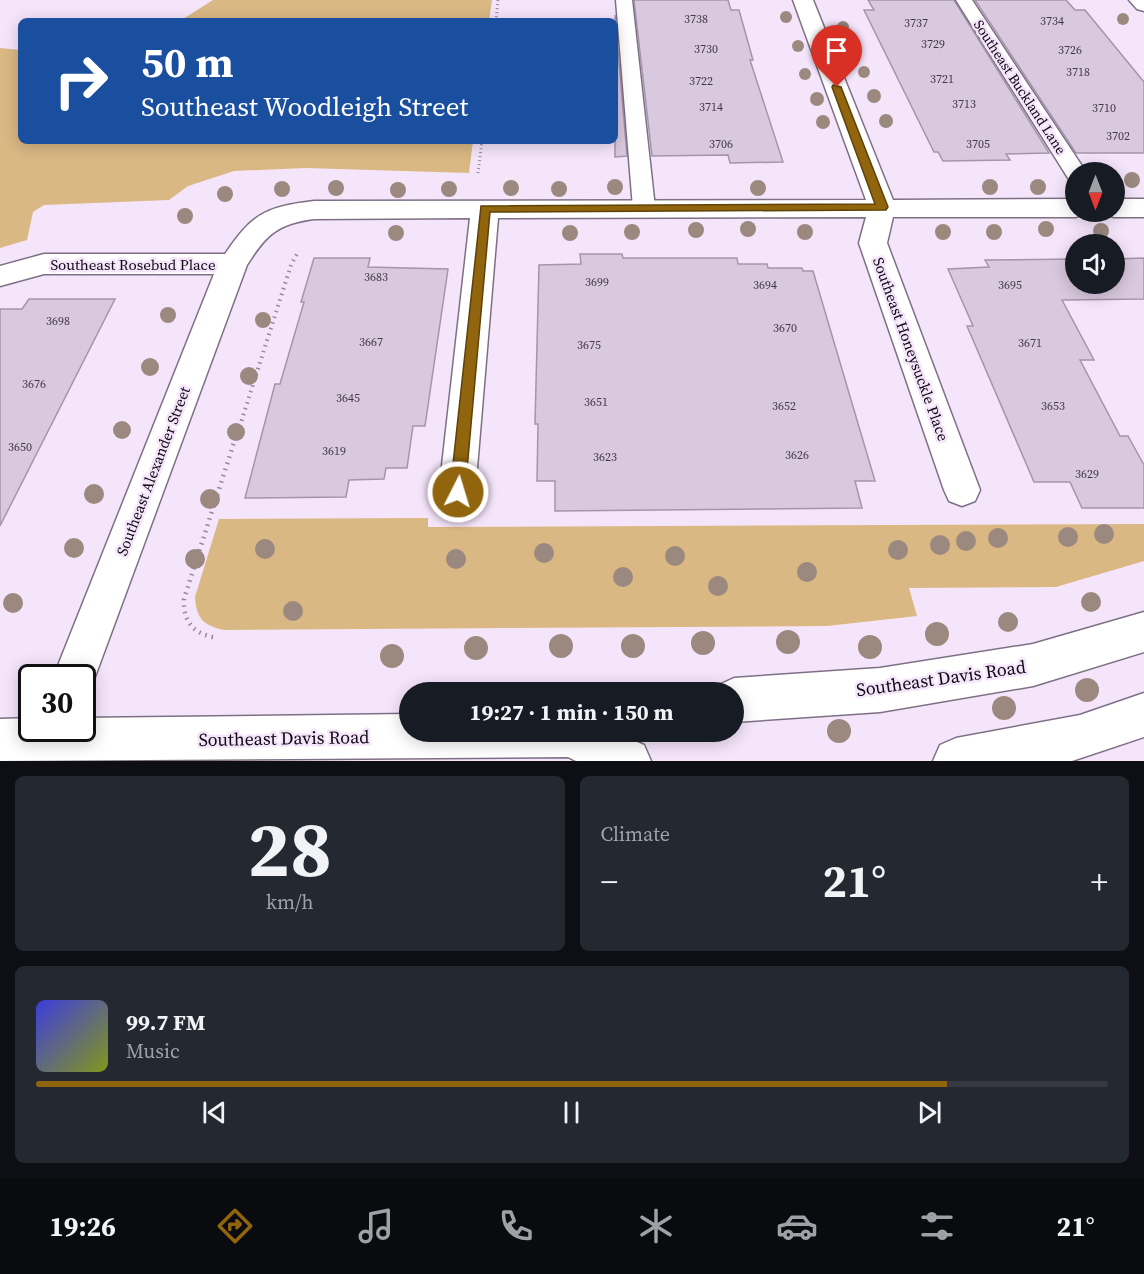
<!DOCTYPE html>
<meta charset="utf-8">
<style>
body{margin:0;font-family:"Source Serif 4",serif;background:#242831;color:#f1f3f6;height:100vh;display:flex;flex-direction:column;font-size:22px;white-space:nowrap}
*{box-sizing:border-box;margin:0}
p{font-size:20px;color:#9ea1a6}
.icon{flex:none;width:33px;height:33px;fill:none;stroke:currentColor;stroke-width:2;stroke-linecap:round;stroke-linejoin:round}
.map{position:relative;height:761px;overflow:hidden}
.panel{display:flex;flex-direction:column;gap:15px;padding:15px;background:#0d0f14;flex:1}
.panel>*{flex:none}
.top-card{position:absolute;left:18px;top:18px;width:600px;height:126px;border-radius:9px;box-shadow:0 3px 15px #0003;background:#1a4fa0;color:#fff;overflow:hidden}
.needle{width:39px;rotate:180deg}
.fabs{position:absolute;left:1065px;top:162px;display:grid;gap:12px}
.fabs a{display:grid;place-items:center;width:60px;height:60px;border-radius:50%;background:#171b24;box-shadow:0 3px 15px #0003;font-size:30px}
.speed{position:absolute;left:18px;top:664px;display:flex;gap:12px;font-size:30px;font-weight:700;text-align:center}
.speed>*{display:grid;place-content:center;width:78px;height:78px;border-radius:50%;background:#171b24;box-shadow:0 3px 15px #0003;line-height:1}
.speed .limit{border:3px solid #111;border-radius:9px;background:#fff;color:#111}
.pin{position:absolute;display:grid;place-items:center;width:51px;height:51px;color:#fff;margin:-62px -26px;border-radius:50% 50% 50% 0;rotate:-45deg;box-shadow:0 0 6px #0007}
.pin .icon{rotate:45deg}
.me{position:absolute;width:66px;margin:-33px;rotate:5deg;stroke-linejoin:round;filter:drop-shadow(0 0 4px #0008)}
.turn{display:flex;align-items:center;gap:21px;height:126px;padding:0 24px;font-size:27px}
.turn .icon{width:78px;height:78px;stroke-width:2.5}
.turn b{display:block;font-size:42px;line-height:51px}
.big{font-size:45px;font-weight:700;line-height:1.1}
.panel .widget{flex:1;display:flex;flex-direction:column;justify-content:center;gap:9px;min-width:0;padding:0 21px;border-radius:9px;background:#242831}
.panel .dial{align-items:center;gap:0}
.dial b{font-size:78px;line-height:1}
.song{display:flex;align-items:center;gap:18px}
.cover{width:72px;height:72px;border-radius:9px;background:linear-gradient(135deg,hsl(240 70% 55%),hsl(70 70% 35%))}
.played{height:6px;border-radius:3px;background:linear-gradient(90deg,#90650d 85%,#363941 85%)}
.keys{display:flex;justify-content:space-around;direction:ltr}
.heat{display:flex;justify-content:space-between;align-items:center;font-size:33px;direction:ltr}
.panel .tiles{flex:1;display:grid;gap:15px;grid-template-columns:1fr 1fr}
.widget:last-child{grid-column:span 2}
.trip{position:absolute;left:399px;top:682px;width:345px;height:60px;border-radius:30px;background:#171b24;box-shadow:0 3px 15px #0003;font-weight:700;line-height:60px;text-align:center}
.tab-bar{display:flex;height:96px;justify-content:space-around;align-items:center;background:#090b0e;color:#9ea1a6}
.tab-bar .icon{width:42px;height:42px}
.tab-bar .on{color:#90650d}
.tab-bar b{font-size:27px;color:#f1f3f6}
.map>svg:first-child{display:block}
.green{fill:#dab884}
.building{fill:#d9c9df;stroke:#a495aa;stroke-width:1.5}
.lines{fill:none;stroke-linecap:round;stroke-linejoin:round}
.service-casing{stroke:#7e7084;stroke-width:3}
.minor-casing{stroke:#7e7084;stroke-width:3}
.tertiary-casing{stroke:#7e7084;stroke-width:3}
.path-far2{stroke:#958a9a;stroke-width:3;stroke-dasharray:1 3;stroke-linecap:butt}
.path-far1{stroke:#958a9a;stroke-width:4;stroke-dasharray:1.5 4.5;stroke-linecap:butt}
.path{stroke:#958a9a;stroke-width:4.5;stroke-dasharray:1.5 5;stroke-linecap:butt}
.service{fill:#fff;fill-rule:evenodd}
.minor{fill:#fff;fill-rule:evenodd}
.tertiary{fill:#fff;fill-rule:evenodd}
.tree{fill:#9b8980}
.route{fill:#90650d;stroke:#5e4208;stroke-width:1.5}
.labels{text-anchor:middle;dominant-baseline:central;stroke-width:5;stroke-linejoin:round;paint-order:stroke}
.number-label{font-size:12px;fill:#413944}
.far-street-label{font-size:14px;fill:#0e0910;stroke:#f5e5fb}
.street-label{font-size:15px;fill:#0e0910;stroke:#f5e5fb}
.near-street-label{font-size:18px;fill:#0e0910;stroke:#f5e5fb}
</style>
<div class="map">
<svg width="1144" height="761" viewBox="0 0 1144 761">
<rect width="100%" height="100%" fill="#f5e5fb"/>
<g class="green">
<polygon points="213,0 492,0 489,21 173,21 183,19"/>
<polygon points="0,48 21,50 21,141 473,141 469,173 306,168 234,171 188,186 169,200 44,205 33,212 27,240 0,248"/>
<path d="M428,518V527L1144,524V561L1056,587L909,588L917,616L827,626L224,630C204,626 196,618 195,597L219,519Z"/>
</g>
<g class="building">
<polygon points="634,0 728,0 731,10 739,10 753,60 750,60 783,162 730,163 728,155 652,156"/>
<polygon points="868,0 954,0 1049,153 1006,154 1010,160 943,161 938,152 934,152 864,10 874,10"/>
<polygon points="975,0 1066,0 1075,10 1085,10 1144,82 1144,153 1076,153"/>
<polygon points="615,15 627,156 615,157"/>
<polygon points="580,254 622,254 623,258 737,258 738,264 767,264 768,268 802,268 803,271 813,271 875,481 855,481 862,508 555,511 555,481 537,481 538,424 535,424 539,265 581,264"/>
<polygon points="314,258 370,258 368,267 448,269 425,426 413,426 407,468 386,468 384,479 349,480 346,497 245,498 275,384 280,384 304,302 301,302"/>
<polygon points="1144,258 1144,299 1062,300 1094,360 1080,360 1120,436 1128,436 1144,465 1144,508 1082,508 1070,482 1034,482 967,326 973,326 948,269 989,267 985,260 1076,259 1076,284 1114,284 1114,259"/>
<polygon points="29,299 115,299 0,526 0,309 22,309"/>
</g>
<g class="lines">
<defs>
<g id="service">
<polygon points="616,0 632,0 655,208 652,213 644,215 636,213 633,208"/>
<polygon points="956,0 972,0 1086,172 1076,172 1076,179 1068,178"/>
</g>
<g id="minor">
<path d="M793,0H813L893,200L1076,199V212H1087L1076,217H893L887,243L980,490L975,501L962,506L949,501L944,490L859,243L866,217L498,218L475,492L470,503L457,508L444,503L439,492L470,218L314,219C277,224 266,235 247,265L89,693L82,696V678H53L214,274H44L0,286V266L44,254H225C252,214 265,207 314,201L866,200Z"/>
<polygon points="1129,0 1144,0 1144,11 1137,9"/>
<polygon points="1114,199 1144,199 1144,217 1114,217 1104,214 1103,212 1114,212"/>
</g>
<g id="tertiary">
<polygon points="1144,612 1144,652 1033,686 880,712 734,722 734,693 715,693 719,685 734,678 880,668 1033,644"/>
<polygon points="1144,693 1144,737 1072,761 933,761 940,745 956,738 1080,715"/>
<polygon points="410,714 410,732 614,732 644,745 651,761 576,761 568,757 0,761 0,719 32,718 32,729 82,729 82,718"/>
</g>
</defs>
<use href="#service" class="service-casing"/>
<use href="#minor" class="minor-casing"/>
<use href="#tertiary" class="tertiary-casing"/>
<g class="path-far2">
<polyline points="496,21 498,0"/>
<polyline points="478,173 482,141"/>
</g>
<polyline class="path-far1" points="236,438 291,265 298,252"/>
<path class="path" d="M213,637C192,633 183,620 184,599L236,436"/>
<use href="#service" class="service"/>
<use href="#minor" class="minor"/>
<use href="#tertiary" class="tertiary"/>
</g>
<g class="tree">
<circle cx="786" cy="17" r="6"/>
<circle cx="1123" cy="19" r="6"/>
<circle cx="843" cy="27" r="6"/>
<circle cx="798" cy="46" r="6"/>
<circle cx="855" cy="50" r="6"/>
<circle cx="864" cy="72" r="6"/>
<circle cx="805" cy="74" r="6"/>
<circle cx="874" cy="96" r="7"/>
<circle cx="817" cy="99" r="7"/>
<circle cx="886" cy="121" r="7"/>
<circle cx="823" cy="122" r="7"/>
<circle cx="1132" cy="180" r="8"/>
<circle cx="615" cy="187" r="8"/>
<circle cx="990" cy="187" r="8"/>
<circle cx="1038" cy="187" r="8"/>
<circle cx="336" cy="188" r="8"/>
<circle cx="511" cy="188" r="8"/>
<circle cx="758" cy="188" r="8"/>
<circle cx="282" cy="189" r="8"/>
<circle cx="449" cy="189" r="8"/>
<circle cx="559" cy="189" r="8"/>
<circle cx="398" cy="190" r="8"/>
<circle cx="225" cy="194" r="8"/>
<circle cx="185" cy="216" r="8"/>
<circle cx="748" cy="229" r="8"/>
<circle cx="1046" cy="229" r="8"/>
<circle cx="696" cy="230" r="8"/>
<circle cx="1101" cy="231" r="8"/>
<circle cx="632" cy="232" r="8"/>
<circle cx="805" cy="232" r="8"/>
<circle cx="943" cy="232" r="8"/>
<circle cx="994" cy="232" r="8"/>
<circle cx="396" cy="233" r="8"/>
<circle cx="570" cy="233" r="8"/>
<circle cx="168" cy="315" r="8"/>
<circle cx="263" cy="320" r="8"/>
<circle cx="150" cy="367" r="9"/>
<circle cx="249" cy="376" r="9"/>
<circle cx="122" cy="430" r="9"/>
<circle cx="236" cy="432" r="9"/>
<circle cx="94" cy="494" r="10"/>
<circle cx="210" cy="499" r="10"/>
<circle cx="1104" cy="534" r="10"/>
<circle cx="1068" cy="537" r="10"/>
<circle cx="998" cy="538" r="10"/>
<circle cx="966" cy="541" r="10"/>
<circle cx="940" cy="545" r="10"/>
<circle cx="74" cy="548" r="10"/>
<circle cx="265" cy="549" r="10"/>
<circle cx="898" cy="550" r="10"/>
<circle cx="544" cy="553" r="10"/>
<circle cx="675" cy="556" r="10"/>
<circle cx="195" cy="559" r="10"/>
<circle cx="456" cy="559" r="10"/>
<circle cx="807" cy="572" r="10"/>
<circle cx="623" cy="577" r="10"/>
<circle cx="718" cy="586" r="10"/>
<circle cx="1091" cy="602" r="10"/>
<circle cx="13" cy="603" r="10"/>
<circle cx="293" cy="611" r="10"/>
<circle cx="1008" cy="622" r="10"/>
<circle cx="937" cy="634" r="12"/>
<circle cx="788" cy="642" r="12"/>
<circle cx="703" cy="643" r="12"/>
<circle cx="561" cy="646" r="12"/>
<circle cx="633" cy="646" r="12"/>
<circle cx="870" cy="647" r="12"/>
<circle cx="476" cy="648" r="12"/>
<circle cx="392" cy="656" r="12"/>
<circle cx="1087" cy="690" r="12"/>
<circle cx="1004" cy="708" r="12"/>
<circle cx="839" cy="731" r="12"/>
</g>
<polygon class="route" points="833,85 841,87 888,207 886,210 490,212 465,492 463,497 458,499 452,497 450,492 481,206 875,204 832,87"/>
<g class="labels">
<g class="number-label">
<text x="696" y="19">3738</text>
<text x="1052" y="21">3734</text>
<text x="916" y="23">3737</text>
<text x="933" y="44">3729</text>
<text x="706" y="49">3730</text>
<text x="1070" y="50">3726</text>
<text x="1078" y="72">3718</text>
<text x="942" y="79">3721</text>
<text x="701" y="81">3722</text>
<text x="964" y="104">3713</text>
<text x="711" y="107">3714</text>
<text x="1104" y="108">3710</text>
<text x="1118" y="136">3702</text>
<text x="721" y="144">3706</text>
<text x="978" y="144">3705</text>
<text x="376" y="277">3683</text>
<text x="597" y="282">3699</text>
<text x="765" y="285">3694</text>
<text x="1010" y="285">3695</text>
<text x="58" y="321">3698</text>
<text x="785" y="328">3670</text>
<text x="371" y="342">3667</text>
<text x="1030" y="343">3671</text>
<text x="589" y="345">3675</text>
<text x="34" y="384">3676</text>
<text x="348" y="398">3645</text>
<text x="596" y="402">3651</text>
<text x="784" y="406">3652</text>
<text x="1053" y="406">3653</text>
<text x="20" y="447">3650</text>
<text x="334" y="451">3619</text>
<text x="797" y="455">3626</text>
<text x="605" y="457">3623</text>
<text x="1087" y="474">3629</text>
</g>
<g class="far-street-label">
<text transform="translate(1020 87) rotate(57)">Southeast Buckland Lane</text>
</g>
<g class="street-label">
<text x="133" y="264">Southeast Rosebud Place</text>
<text transform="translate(911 349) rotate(70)">Southeast Honeysuckle Place</text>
<text transform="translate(153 471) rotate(-69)">Southeast Alexander Street</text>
</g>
<g class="near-street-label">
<text transform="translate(941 678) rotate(-8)">Southeast Davis Road</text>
<text transform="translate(284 738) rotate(-1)">Southeast Davis Road</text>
</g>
</g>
</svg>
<div class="fabs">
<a><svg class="needle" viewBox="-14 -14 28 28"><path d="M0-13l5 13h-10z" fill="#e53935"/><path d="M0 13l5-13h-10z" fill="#9ea1a6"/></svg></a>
<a><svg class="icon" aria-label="sound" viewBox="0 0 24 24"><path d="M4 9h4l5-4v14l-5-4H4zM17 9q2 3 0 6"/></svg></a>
</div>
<div class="speed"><div class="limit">30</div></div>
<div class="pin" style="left:837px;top:87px;background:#d93025"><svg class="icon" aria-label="arrive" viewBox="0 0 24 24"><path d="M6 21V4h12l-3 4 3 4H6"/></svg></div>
<svg class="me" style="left:458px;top:492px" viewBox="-20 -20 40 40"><circle r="17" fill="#90650d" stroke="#fff" stroke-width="3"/><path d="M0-11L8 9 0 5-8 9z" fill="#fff"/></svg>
<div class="trip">19:27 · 1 min · 150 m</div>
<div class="top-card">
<div class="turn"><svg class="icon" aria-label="right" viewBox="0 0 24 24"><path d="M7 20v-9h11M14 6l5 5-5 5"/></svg><div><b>50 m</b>Southeast Woodleigh Street</div></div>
</div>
</div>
<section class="panel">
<div class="tiles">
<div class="widget dial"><b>28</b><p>km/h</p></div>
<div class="widget"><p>Climate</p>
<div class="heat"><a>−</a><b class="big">21°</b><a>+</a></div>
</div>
<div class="widget">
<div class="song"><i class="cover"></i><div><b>99.7 FM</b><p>Music</p></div></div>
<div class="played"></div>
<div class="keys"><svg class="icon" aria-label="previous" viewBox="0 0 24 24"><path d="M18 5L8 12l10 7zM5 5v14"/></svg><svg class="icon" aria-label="pause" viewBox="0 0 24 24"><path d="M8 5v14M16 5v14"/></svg><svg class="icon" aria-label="next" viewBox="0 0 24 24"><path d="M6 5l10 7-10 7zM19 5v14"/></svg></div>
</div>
</div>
</section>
<nav class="tab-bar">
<b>19:26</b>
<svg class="icon on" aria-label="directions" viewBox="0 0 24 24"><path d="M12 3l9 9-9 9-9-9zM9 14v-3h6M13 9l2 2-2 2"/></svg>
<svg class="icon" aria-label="music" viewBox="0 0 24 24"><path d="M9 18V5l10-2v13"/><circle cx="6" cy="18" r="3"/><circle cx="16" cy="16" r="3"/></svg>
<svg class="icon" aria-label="phone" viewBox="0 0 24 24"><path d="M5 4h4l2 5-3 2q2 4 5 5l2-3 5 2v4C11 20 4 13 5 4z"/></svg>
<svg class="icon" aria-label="climate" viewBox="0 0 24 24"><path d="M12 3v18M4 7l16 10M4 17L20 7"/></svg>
<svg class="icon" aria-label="car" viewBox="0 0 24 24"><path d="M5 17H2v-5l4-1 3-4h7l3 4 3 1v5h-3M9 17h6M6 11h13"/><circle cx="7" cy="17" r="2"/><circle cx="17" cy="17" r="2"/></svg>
<svg class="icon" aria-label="filters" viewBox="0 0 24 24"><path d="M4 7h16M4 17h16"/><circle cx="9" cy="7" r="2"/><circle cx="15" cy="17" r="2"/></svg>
<b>21°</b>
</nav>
